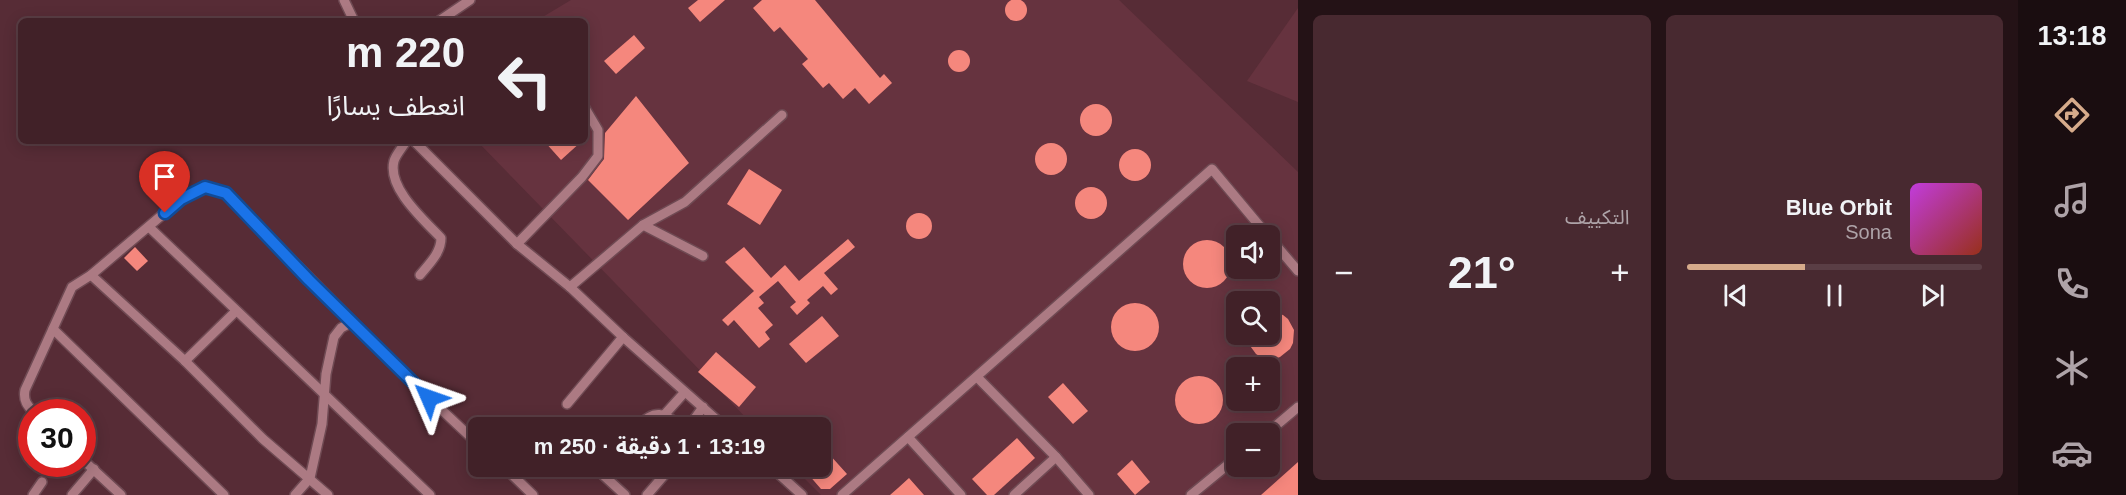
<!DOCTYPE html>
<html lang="ar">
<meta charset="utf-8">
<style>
body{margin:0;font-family:Helvetica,"Noto Sans Arabic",sans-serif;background:#482930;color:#f1f3f6;direction:rtl;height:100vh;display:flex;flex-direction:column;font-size:22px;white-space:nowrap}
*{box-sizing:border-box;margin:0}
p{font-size:20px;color:#aea3a8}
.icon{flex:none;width:33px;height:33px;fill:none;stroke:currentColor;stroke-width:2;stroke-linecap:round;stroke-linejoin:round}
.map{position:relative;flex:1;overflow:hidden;direction:ltr}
.panel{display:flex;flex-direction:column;gap:15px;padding:15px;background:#241216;width:720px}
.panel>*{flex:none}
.hud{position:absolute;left:18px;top:18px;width:570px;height:126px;border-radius:9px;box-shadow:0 3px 15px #0003,0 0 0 2px #5a3e45;direction:rtl;background:#412128;color:#f1f3f6;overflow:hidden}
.controls{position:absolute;left:1226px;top:225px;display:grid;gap:12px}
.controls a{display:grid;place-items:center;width:54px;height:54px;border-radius:9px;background:#412128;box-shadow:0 3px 15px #0003,0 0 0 2px #5a3e45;font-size:30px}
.speed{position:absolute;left:18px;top:399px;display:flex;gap:12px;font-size:30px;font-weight:700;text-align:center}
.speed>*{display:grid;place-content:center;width:78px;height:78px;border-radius:50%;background:#412128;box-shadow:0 3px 15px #0003,0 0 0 2px #5a3e45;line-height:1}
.speed .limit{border:9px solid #d22;background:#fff;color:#111}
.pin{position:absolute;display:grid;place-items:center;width:51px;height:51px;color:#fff;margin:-62px -26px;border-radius:50% 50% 50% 0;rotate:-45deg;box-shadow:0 0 6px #0007}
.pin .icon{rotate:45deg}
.me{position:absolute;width:66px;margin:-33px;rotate:313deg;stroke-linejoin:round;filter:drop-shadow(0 0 4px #0008)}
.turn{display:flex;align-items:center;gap:21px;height:126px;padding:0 24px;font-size:27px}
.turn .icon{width:78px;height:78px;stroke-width:2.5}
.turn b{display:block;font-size:42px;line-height:51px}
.big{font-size:45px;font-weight:700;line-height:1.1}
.panel .widget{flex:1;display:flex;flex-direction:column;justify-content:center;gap:9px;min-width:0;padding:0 21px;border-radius:9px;background:#482930}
.song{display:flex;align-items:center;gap:18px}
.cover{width:72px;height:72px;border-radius:9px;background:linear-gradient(135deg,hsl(290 70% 55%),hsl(10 70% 35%))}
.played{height:6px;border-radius:3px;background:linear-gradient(90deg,#d6ab8b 40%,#5a3e45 40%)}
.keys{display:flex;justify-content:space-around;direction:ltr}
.heat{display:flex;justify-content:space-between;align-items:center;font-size:33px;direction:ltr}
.panel .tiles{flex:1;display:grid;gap:15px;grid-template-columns:repeat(2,1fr)}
.trip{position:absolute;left:468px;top:417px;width:363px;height:60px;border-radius:9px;background:#412128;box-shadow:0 3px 15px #0003,0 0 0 2px #5a3e45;font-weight:700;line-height:60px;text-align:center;direction:rtl}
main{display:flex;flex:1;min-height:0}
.menu{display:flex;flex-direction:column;width:108px;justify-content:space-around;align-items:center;background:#1a0d10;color:#aea3a8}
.menu .icon{width:42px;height:42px}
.menu .active{color:#d6ab8b}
.menu b{font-size:27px;color:#f1f3f6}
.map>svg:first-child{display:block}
.built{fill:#66333f;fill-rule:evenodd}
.building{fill:#f5877d}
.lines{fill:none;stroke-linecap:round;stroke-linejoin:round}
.minor-casing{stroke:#6f4a53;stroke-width:12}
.minor{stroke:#ac7a83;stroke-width:9}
.route-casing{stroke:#114b97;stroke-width:15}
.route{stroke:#1a73e8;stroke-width:10}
</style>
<main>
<nav class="menu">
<b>13:18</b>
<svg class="icon active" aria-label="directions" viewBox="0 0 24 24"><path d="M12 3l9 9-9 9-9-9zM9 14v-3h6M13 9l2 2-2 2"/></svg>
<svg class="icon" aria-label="music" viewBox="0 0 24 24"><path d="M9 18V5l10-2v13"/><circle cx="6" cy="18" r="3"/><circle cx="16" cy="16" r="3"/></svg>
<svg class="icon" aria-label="phone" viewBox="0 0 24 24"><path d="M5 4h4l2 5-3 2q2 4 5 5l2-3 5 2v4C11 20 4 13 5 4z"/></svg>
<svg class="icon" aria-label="climate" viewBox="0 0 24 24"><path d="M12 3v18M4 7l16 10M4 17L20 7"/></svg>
<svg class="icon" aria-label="car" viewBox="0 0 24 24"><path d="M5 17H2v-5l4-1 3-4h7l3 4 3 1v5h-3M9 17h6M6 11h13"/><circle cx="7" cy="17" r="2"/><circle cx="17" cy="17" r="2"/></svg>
</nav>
<section class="panel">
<div class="tiles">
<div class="widget">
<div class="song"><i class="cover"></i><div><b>Blue Orbit</b><p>Sona</p></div></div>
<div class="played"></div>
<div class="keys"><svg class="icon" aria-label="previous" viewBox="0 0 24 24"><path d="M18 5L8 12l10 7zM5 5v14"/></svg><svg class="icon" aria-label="pause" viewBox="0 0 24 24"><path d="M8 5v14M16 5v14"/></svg><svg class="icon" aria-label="next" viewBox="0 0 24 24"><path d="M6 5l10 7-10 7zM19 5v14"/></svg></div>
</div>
<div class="widget"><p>التكييف</p>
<div class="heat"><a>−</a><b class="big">21°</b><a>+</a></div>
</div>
</div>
</section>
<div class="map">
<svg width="1298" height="495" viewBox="0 0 1298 495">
<rect width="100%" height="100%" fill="#572c36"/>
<g class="built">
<path d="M571,0H1119L1298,172V495H821L793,467L820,466V428L755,427L477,141H585V21H536ZM1236,236H1269V268H1236ZM1236,302H1269V334H1236ZM1236,368H1269V400H1236ZM1236,434H1269V466H1236Z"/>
<polygon points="1298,8 1298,102 1247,81"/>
</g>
<g class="building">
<circle cx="1016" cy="10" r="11"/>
<polygon points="698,0 725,0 700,22 688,8"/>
<polygon points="762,0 815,0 880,78 884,74 892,83 869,104 855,88 843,99 829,83 823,88 802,64 808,59 780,27 774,32 753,8"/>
<polygon points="634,35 645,48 616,74 604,61"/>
<circle cx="959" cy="61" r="11"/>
<polygon points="636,96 689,163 628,220 588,180 604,159 605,133"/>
<circle cx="1096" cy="120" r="16"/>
<polygon points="544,141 582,141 561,160"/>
<circle cx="1051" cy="159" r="16"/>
<circle cx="1135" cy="165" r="16"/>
<polygon points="749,169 782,190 760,225 727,204"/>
<circle cx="1091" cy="203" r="16"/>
<circle cx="919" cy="226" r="13"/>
<polygon points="848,239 855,247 824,273 838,289 831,295 823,286 807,300 810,303 797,315 790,307 796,302 778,281 759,297 764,303 758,308 773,325 765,332 770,339 759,348 734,320 728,326 722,320 754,291 725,262 744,247 771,278 785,265 799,281"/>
<circle cx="1207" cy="264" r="24"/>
<polygon points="135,247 148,261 137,271 124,258"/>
<circle cx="1135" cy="327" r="24"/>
<polygon points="1269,311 1283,315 1288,319 1294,330 1293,343 1290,349 1280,357 1274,359 1261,357 1256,354 1248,343 1247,334 1269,334"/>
<polygon points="822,316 839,336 806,363 789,344"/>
<polygon points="716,352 756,387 739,407 698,372"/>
<circle cx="1199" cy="400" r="24"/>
<polygon points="1063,383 1088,411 1073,424 1048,397"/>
<polygon points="1017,438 1035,458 994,495 987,495 972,479"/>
<polygon points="820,444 847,474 830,489 821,489 801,466 820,466"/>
<polygon points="1132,460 1150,482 1135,495 1117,474"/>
<polygon points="1298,462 1298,495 1261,495"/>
<polygon points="909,478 924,495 890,495 898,488"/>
</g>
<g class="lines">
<defs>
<g id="minor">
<polyline points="344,0 354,21"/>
<polyline points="439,21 470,0"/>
<path d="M406,141C403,147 396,154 394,161C387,188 424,220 441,238C441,253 429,264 420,275"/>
<polyline points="414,141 517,244 570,287 623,337 726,428"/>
<polyline points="643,225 703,256"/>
<polyline points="149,227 430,495"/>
<polyline points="1269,237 1298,271"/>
<polyline points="517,244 582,177 598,156 598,130 585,108"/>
<polyline points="91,275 185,361 263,439 328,495"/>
<polyline points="570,287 643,225 685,202 782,115"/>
<polyline points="53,329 224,495"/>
<polyline points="185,361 236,311"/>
<polyline points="977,377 1056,457 1089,495"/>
<polyline points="567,404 623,337"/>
<path d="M34,412C27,406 23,400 25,390L72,287L91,275L181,199L205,187L226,193L412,382L478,444"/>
<polyline points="665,414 684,393"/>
<path d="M636,428C656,408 662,412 683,428"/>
<polyline points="688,428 703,407"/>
<polyline points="1266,434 1298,407"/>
<polyline points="908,437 961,495"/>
<polyline points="82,459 121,495"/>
<polyline points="503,466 533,495"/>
<polyline points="601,466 602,474 625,495"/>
<polyline points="770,466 802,495"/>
<polyline points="33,495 42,482"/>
<polyline points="72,495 94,469"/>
<polyline points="295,495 310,478 322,424 326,374 334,337 341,328 352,322"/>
<polyline points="647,495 672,466"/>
<polyline points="842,495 1212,169 1268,236"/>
<polyline points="1014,495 1056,457"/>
<polyline points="1191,495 1236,458"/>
</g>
</defs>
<use href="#minor" class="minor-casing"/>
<use href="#minor" class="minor"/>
</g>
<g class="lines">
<defs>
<polyline id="route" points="165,213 181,199 205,187 226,193 309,280 429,398"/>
</defs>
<use href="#route" class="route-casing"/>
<use href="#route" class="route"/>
</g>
</svg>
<div class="controls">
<a><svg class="icon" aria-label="sound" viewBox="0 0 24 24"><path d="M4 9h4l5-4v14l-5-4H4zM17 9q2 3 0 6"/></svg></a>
<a><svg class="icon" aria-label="search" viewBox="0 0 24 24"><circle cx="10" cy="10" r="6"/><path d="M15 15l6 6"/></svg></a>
<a>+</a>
<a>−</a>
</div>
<div class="speed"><div class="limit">30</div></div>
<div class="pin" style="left:165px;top:213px;background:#d93025"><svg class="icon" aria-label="arrive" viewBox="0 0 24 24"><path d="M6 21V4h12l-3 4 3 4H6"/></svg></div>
<svg class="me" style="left:429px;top:398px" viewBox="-20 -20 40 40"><path d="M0-17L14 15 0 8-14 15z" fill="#1a73e8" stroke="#fff" stroke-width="4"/></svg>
<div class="trip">13:19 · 1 دقيقة · 250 m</div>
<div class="hud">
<div class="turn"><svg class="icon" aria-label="left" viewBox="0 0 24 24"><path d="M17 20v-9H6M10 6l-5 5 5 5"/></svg><div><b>220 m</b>انعطف يسارًا</div></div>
</div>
</div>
</main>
